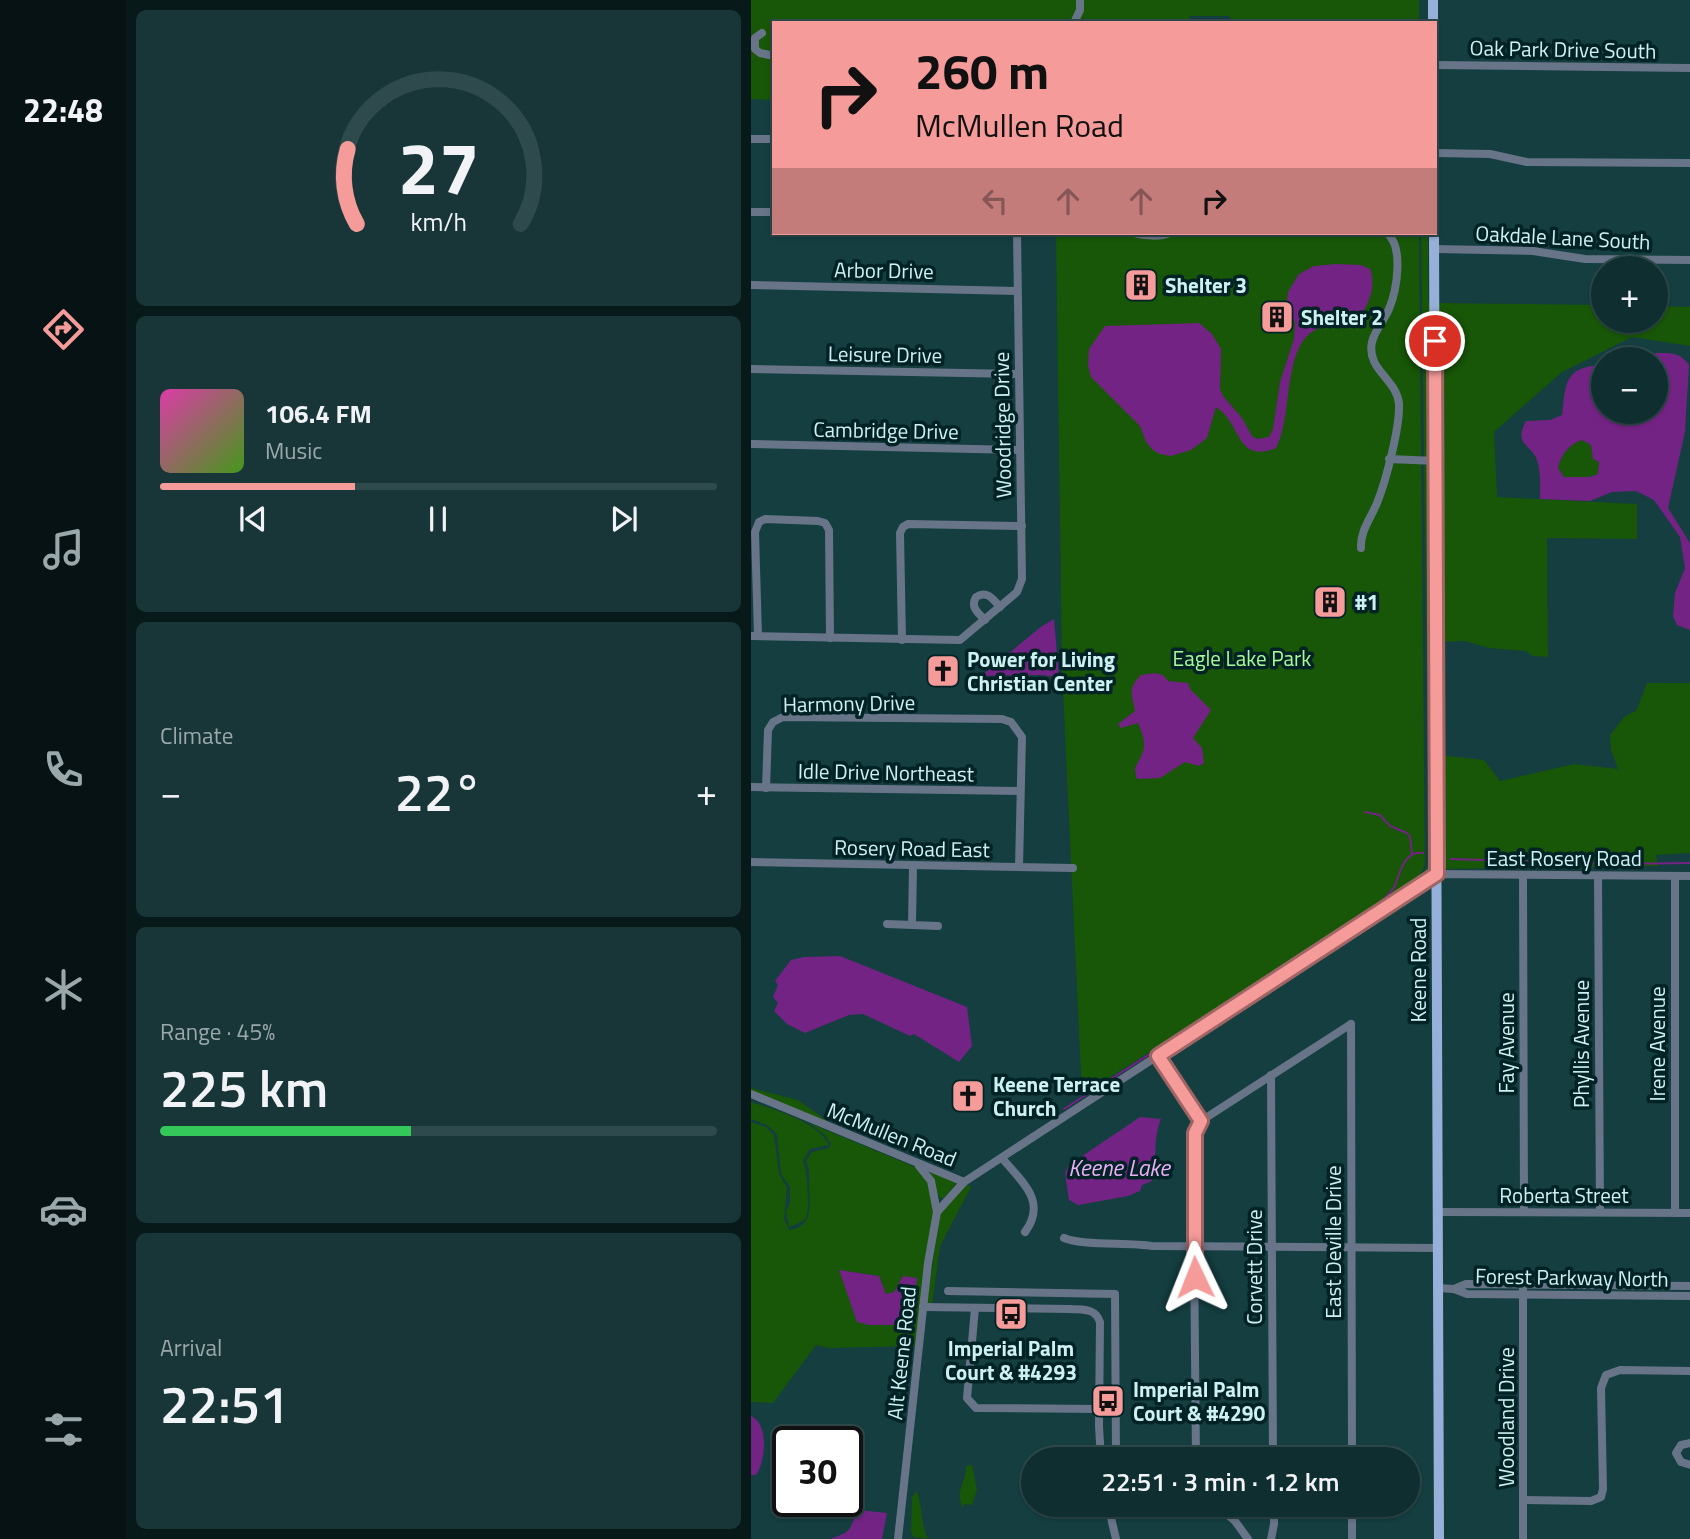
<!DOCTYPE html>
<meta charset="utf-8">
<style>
body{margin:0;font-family:"Titillium Web",sans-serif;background:#183638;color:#f1f3f6;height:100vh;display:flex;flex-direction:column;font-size:26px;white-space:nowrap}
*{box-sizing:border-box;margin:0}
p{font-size:23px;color:#9ba8ab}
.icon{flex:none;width:38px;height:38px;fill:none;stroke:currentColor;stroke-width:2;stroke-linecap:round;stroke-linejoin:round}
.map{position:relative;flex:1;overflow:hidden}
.side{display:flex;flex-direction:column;gap:10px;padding:10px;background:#08191a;width:625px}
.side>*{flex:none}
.hud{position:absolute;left:21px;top:21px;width:665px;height:214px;border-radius:0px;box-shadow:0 2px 5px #0004,0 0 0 2px #2f4a4c;background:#f59b9a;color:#111;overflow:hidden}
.controls{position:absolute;left:840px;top:256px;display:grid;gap:14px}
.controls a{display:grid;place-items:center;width:77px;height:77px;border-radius:50%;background:#0f2e30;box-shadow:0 2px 5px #0004,0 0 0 2px #2f4a4c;font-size:35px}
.speed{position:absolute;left:21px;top:1426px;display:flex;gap:14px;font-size:35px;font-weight:700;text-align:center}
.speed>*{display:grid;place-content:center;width:91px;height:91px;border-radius:50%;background:#0f2e30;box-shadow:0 2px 5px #0004,0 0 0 2px #2f4a4c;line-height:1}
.speed .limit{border:4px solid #111;border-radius:10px;background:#fff;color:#111}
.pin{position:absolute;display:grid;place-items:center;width:60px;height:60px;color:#fff;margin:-30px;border:4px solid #fff;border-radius:50%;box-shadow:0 2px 7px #0007}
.me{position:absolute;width:77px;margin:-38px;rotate:358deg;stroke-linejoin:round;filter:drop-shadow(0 0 5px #0008)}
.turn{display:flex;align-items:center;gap:24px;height:147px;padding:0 28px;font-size:32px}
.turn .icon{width:91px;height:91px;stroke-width:2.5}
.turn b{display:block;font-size:49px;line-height:60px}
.lanes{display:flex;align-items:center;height:66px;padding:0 28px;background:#0003;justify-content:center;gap:35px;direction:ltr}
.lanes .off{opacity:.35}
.big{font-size:52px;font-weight:600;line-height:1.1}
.side .widget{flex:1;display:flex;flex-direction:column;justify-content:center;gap:10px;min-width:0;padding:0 24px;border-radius:10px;background:#183638}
.side .dial{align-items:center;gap:0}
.dial svg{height:182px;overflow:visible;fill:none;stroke:#2f4a4c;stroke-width:7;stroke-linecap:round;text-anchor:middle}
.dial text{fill:#f1f3f6;stroke:none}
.song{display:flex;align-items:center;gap:21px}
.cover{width:84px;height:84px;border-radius:10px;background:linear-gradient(135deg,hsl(320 70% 55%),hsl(100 70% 35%))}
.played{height:7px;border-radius:4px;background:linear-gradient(90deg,#f59b9a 35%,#2f4a4c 35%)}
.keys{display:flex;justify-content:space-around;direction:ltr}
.heat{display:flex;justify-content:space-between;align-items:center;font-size:38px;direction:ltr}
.charge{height:10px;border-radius:5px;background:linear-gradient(90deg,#34c759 45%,#2f4a4c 0)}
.trip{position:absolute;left:270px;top:1447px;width:399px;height:70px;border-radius:35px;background:#0f2e30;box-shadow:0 2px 5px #0004,0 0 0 2px #2f4a4c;font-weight:600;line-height:70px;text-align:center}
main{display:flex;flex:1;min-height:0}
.tab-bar{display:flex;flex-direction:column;width:126px;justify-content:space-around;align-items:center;background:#061213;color:#9ba8ab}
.tab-bar .icon{width:49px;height:49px}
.tab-bar .selected{color:#f59b9a}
.tab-bar b{font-size:32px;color:#f1f3f6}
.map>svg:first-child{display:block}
.green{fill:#185608;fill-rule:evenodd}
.water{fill:#732383;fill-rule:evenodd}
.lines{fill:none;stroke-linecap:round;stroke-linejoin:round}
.stream{stroke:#732383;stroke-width:2}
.minor{stroke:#687488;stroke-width:8}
.major{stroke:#97b0d9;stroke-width:10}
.route-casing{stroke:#9f6564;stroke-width:18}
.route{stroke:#f59b9a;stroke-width:12}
.labels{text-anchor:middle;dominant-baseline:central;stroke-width:7;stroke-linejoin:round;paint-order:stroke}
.street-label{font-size:21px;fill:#cdf1f3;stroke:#022325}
.poi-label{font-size:21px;font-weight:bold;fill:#cdf1f3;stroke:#022325;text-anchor:start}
.park-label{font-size:21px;fill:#a8fb97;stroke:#022325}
.water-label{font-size:23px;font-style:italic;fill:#eaaff7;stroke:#022325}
</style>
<main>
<nav class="tab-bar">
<b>22:48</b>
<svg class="icon selected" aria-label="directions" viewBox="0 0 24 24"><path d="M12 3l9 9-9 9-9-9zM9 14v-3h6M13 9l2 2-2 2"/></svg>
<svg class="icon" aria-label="music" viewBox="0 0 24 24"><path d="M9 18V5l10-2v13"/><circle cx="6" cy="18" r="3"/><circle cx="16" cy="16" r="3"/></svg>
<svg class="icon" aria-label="phone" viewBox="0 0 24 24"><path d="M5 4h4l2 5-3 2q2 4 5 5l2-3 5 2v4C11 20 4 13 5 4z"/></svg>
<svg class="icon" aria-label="climate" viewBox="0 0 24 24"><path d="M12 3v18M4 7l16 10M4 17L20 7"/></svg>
<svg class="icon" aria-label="car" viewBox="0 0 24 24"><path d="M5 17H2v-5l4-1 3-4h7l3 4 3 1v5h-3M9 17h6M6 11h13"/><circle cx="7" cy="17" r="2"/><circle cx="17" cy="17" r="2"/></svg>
<svg class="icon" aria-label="filters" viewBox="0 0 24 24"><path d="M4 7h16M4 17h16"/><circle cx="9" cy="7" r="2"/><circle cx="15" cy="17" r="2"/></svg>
</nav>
<section class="side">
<div class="widget dial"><svg viewBox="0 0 100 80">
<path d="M14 69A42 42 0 1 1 86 69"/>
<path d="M14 69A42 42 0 0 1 10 36" stroke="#f59b9a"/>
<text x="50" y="56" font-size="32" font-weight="700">27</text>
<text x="50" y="72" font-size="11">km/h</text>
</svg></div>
<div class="widget">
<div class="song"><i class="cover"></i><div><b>106.4 FM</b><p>Music</p></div></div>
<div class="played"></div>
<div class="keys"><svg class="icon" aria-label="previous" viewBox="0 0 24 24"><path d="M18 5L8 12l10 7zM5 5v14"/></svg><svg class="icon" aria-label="pause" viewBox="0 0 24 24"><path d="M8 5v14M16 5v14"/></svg><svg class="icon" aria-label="next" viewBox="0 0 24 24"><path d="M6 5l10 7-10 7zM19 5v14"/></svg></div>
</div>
<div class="widget"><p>Climate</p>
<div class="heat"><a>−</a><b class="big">22°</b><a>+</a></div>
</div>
<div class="widget"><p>Range · 45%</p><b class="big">225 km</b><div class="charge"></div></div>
<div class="widget"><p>Arrival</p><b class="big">22:51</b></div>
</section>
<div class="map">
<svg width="940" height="1539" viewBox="0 0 940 1539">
<rect width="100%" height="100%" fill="#143e40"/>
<g class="green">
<polygon points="0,0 668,0 668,23 479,23 479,16 439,16 438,23 23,23 23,100 0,99"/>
<polygon points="305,233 668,233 674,864 668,877 652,891 483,998 481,1002 470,1007 331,1095 311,670"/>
<polygon points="670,233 677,233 677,302 680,303 681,458 673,458"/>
<polygon points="687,303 852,305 852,320 905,320 905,306 939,307 939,346 881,337 811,372 743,432 746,497 886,504 886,539 796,538 797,657 782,656 775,651 738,648 714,641 688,642"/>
<path d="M831,440L840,445L842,459L848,462L847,474L838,477H813L807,468C810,454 818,445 831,440Z"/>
<polygon points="673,465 681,465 683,869 674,872 677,864 678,850"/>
<polygon points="896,683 939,683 939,853 905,855 907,866 689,869 689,755 733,760 749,781 823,764 867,769 860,750 859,735 874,716 885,711"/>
<polygon points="0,1088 47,1100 86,1128 0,1091"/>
<path d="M0,1102C22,1109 68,1122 78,1145L59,1149L52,1161C56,1169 60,1212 54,1219C51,1222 42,1226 38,1227L35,1211L39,1203V1187L30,1174L26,1134L16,1125L0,1119Z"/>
<path d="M0,1122L15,1127L23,1135L28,1174L36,1188L33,1219L38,1230C64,1227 58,1202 58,1184C58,1175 59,1170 55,1161L61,1152L78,1148L80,1144L74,1135L58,1123L164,1167L177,1183L183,1212L165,1346L78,1348L65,1345L22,1403L0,1402ZM88,1270L128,1276L135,1294L143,1292L152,1276L163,1308L157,1315L93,1283Z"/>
<polygon points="179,1172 206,1183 192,1199 187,1196"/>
<polygon points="216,1184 220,1187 189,1246 181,1304 176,1304 189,1213"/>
<path d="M221,1465L226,1490L221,1505L213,1504L212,1508C203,1491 216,1481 215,1466Z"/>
<path d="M165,1491C172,1503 169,1524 177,1539L162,1537L160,1532L161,1497Z"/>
</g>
<g class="water">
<path d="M585,264L610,265L619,269C626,289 616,305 607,322C593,327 577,323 564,330C531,347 542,420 525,448C484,464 491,423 465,407L456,438L440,450L420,456L409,454L402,450L395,442L389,426L340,377L337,366L338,349L354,326L448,323L461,334L470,349L469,389L472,396L491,418L501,436L506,439L518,437L522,429L529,382L543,339L544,323L536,300L537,292L548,274L563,266Z"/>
<path d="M905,353C920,353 929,352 938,365L934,432L917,508L939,543V630L926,625L922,616L924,593L934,568L929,537L903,500L885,491L861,492L839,501L789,499C789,486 790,472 786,460C780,444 762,445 775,421L799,420L811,415C815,382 813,367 852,365V411H905V359H891ZM831,440L840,445L842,459L848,462L847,474L838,477H813L807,468C810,454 818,445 831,440Z"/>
<polygon points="303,619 308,677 289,675 230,676 291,626"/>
<path d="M404,673L412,675L417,681L437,683L439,689L460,710L442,738L451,748L453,763L448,766L434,762L409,778L387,779L385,777L384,768C395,748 396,745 387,723L370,728L367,724L384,711C381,694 376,689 390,675Z"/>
<polygon points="89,956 216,1007 221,1046 208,1062 163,1034 159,1036 112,1014 98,1015 54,1033 36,1024 23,1011 27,1003 22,997 27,985 24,981 40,960 53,957"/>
<path d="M389,1117L410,1119C401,1141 407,1160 401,1181L391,1185L389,1191L377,1196L333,1204L327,1205L318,1200L314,1173L318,1165Z"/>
<polygon points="88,1270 128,1276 135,1294 143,1292 152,1276 166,1278 163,1308 150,1325 118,1325 106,1322"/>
<path d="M0,1416C18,1424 15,1461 5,1475H0Z"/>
<path d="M107,1510L136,1513L131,1539H79C103,1531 97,1530 107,1510Z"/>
</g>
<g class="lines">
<g class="stream">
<polyline points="614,812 629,815 639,826 656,833 659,837 661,855"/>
<polyline points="700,859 860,864 940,863"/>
<path d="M313,1109L597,927C612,915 632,904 643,887C648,878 649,865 657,858C662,853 666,852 672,853"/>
</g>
<g class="minor">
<polyline points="323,23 329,10 329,0"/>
<polyline points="11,33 4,38 4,49 9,53 23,56"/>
<polyline points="684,65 940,68"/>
<polyline points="0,139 23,139"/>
<polyline points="684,153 739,154 776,162 940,163"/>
<polyline points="0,212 23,212"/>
<path d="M382,233C393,236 409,237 419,233"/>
<polyline points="494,233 537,233"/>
<polyline points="683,249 782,251 834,259 940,260"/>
<polyline points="0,285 266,291"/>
<polyline points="0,369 267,374"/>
<polyline points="0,444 269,450"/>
<polyline points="638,459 685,461"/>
<path d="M610,548C609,531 620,518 626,503C635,481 649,427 648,404C646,379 615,370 621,342C624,330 633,320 638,309C646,290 653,247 636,233"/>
<path d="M234,620C227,613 219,607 225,597C236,590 242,599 249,607"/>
<polyline points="0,636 209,640 266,592 271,579 266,233"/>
<polyline points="7,636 4,532 8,522 14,519 67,521 74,523 78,530 79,638"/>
<polyline points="151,640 149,533 152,527 157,524 271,526"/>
<polyline points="0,787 269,791"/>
<polyline points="15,788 17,730 22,722 32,717 251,719 260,722 271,737 268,867"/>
<polyline points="0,862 322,868"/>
<polyline points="772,875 773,1212"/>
<polyline points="847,876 849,1212"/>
<polyline points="924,876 924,1213"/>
<polyline points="136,924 187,926"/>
<polyline points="161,925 162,865"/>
<polyline points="600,1024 601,1460"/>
<polyline points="407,1056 450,1121 445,1133 443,1246 445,1460"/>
<polyline points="520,1075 522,1460"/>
<polyline points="0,1094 213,1182"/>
<polyline points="450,1121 600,1024"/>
<path d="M251,1158C270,1181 297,1201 274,1232"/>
<polyline points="168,1166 180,1181 186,1212"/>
<polyline points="687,1212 940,1213"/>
<path d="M313,1238C333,1246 376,1242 401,1246L687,1248"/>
<polyline points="687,1288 703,1289 716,1294 940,1296"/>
<polyline points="703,1289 715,1284 940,1286"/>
<polyline points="197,1291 364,1294 365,1460"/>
<path d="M172,1307L320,1309C333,1310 344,1308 349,1322L348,1426L350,1460"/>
<polyline points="224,1308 216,1398 225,1408 348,1409"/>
<polyline points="940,1443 930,1445 925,1453 930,1462 940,1465"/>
<polyline points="773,1500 840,1501 850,1497 852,1489 850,1388 855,1375 869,1370 940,1371"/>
<polyline points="357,1505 365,1539"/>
<polyline points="465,1505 484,1521 497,1539"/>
<polyline points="601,1505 601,1539"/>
<polyline points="147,1539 177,1263 186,1212 213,1182 686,874 940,876"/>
<polyline points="520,1539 523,1524 523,1505"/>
<polyline points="772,1539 772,1284"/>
</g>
<g class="major">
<polyline points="682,0 682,23"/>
<polyline points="683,233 688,1539"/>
</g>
</g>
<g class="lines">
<defs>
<polyline id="route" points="444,1277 444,1133 450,1121 407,1056 686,874 684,341"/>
</defs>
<use href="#route" class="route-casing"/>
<use href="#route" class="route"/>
</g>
<defs>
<symbol id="building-square" viewBox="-11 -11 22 22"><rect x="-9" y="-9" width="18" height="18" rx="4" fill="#f59b9a" stroke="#022325"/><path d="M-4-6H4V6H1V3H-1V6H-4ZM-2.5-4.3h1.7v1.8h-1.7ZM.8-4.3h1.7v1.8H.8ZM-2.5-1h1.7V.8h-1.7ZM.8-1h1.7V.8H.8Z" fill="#111"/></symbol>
<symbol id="church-square" viewBox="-11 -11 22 22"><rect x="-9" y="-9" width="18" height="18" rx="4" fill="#f59b9a" stroke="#022325"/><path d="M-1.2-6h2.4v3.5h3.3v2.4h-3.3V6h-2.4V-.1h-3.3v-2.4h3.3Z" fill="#111"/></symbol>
<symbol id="bus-square" viewBox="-11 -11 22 22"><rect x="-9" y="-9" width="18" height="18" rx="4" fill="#f59b9a" stroke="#022325"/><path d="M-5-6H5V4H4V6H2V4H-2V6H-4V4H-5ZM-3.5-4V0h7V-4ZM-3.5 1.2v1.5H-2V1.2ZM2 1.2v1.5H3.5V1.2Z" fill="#111"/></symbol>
</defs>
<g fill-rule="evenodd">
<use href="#building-square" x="371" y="266" width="38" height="38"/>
<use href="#building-square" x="507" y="298" width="38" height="38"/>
<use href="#building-square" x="560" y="583" width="38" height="38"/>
<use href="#church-square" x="173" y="652" width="38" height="38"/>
<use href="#church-square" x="198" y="1077" width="38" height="38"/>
<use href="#bus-square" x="241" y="1295" width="38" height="38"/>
<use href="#bus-square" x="338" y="1382" width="38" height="38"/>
</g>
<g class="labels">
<g class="street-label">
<text transform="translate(812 49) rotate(1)">Oak Park Drive South</text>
<text transform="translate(812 237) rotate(3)">Oakdale Lane South</text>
<text transform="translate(133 270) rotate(1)">Arbor Drive</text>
<text transform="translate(134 354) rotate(1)">Leisure Drive</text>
<text transform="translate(251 425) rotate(-91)">Woodridge Drive</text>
<text transform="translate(135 430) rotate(1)">Cambridge Drive</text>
<text transform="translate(98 703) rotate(-1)">Harmony Drive</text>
<text transform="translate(135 772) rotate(1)">Idle Drive Northeast</text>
<text transform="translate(161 848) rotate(1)">Rosery Road East</text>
<text x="813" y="858">East Rosery Road</text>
<text transform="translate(667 970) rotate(-90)">Keene Road</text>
<text transform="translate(755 1043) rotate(-90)">Fay Avenue</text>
<text transform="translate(830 1044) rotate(-90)">Phyllis Avenue</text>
<text transform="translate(906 1044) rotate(-90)">Irene Avenue</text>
<text transform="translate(141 1134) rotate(22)">McMullen Road</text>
<text x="813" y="1195">Roberta Street</text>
<text transform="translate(582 1242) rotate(-90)">East Deville Drive</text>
<text transform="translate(503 1267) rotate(-90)">Corvett Drive</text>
<text transform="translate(821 1277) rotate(1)">Forest Parkway North</text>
<text transform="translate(150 1353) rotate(-84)">Alt Keene Road</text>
<text transform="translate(755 1417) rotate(-90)">Woodland Drive</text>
</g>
<g class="poi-label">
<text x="414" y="285">Shelter 3</text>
<text x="550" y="317">Shelter 2</text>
<text x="604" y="602">#1</text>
<text x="216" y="659">Power for Living<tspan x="216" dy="24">Christian Center</tspan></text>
<text x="242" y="1084">Keene Terrace<tspan x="242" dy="24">Church</tspan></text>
<text x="260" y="1348" text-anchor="middle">Imperial Palm<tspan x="260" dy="24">Court &amp; #4293</tspan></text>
<text x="382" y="1389">Imperial Palm<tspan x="382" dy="24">Court &amp; #4290</tspan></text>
</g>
<g class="park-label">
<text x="491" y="658">Eagle Lake Park</text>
</g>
<g class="water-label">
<text x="368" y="1167">Keene Lake</text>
</g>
</g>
</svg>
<div class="controls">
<a>+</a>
<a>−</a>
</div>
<div class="speed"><div class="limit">30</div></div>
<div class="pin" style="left:684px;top:341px;background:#d93025"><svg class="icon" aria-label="arrive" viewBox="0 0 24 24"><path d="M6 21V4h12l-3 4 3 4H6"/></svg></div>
<svg class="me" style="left:444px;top:1277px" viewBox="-20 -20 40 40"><path d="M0-17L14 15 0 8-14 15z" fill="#f59b9a" stroke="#fff" stroke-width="4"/></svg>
<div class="trip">22:51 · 3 min · 1.2 km</div>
<div class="hud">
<div class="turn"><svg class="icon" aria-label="right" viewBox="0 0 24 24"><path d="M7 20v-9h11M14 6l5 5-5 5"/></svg><div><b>260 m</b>McMullen Road</div></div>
<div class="lanes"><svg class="icon off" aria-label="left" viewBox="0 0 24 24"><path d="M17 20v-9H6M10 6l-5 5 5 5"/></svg><svg class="icon off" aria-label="ahead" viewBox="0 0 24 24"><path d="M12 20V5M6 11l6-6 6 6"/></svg><svg class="icon off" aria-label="ahead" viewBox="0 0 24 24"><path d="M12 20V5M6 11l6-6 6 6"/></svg><svg class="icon" aria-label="right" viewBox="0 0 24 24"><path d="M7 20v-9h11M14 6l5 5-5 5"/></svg></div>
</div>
</div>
</main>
